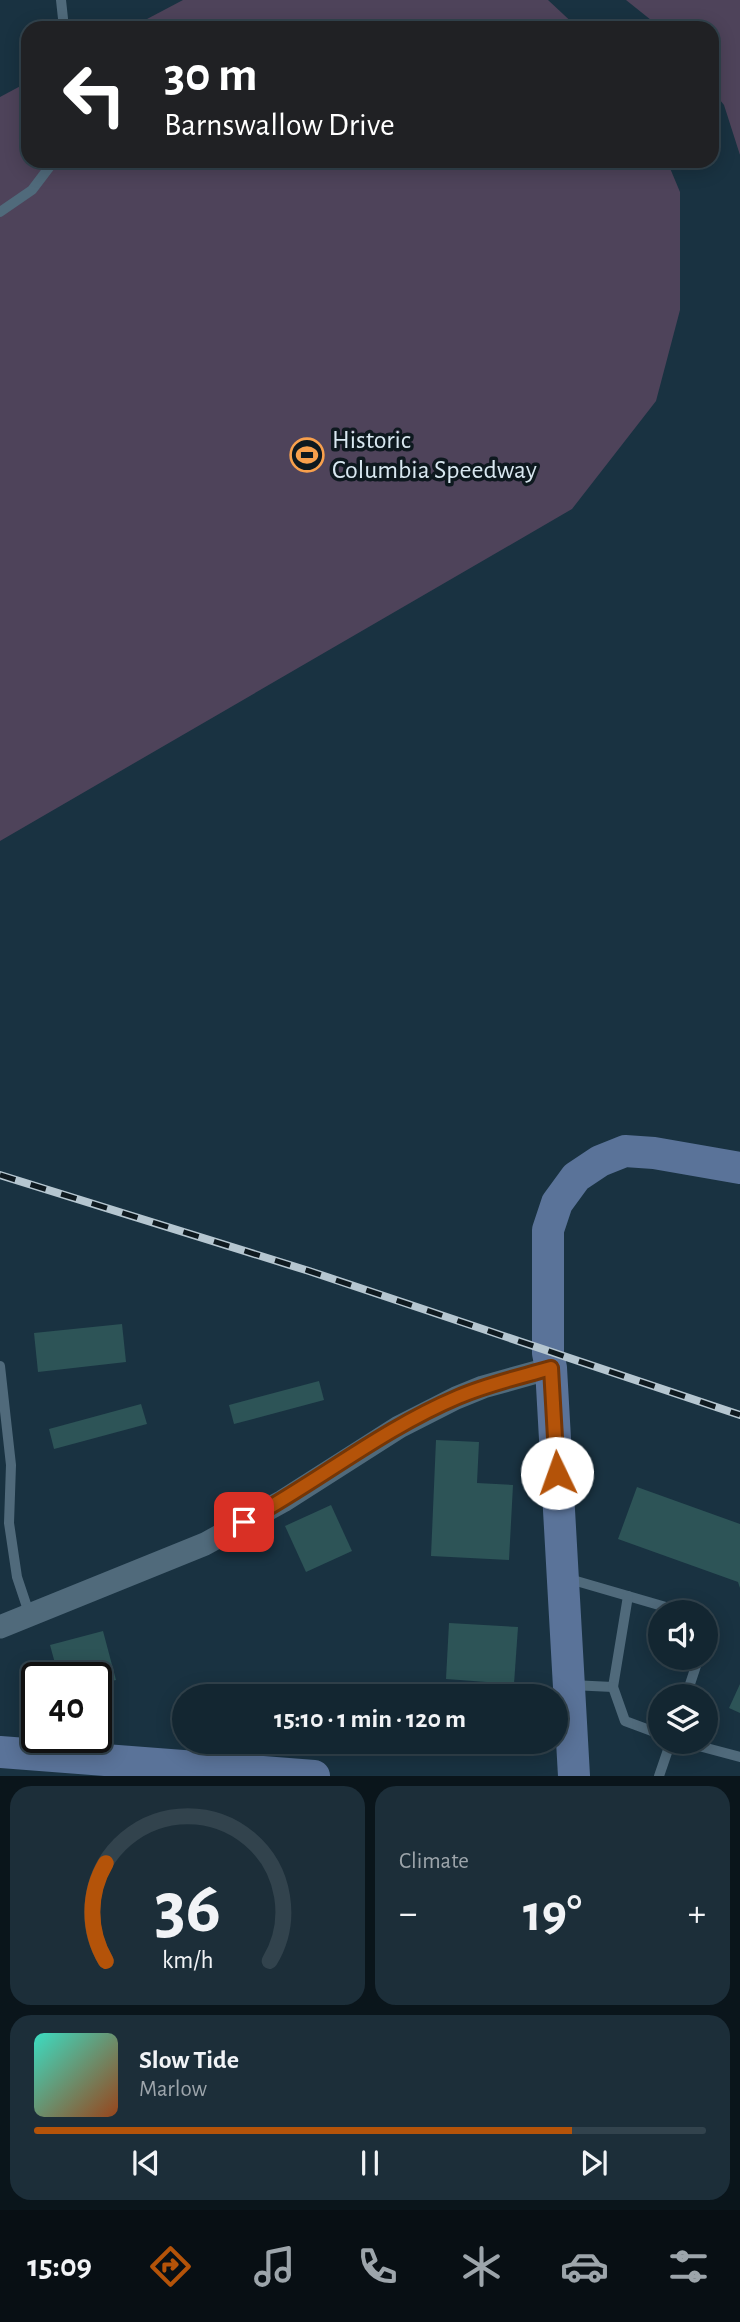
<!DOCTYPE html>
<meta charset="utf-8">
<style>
body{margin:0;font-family:"Alegreya Sans",sans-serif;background:#1c2e39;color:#f1f3f6;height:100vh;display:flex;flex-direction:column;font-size:26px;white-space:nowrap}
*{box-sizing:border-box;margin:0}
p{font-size:23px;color:#9da5ab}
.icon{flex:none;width:38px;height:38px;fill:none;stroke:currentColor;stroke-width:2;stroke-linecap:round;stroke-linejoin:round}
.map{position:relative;height:1776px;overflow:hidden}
.side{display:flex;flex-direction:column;gap:10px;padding:10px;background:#0a151b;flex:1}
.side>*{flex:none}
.top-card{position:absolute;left:21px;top:21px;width:698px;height:147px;border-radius:21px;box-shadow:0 4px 18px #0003,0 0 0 2px #32434d;background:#202124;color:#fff;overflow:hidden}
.fabs{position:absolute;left:648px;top:1600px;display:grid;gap:14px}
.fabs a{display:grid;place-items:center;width:70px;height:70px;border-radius:50%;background:#132631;box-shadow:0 4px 18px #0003,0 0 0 2px #32434d;font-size:35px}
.speed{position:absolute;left:21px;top:1662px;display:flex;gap:14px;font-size:35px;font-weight:700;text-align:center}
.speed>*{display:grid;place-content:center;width:91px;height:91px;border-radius:50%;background:#132631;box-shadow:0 4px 18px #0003,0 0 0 2px #32434d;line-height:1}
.speed .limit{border:4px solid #111;border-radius:10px;background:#fff;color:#111}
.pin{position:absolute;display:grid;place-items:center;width:60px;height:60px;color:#fff;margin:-30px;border-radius:14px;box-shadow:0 4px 10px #0006}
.me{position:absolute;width:77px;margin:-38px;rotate:357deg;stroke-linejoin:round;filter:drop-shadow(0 0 5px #0008)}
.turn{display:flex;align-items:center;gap:24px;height:147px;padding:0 28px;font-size:32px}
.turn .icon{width:91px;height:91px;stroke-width:2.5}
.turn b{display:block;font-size:49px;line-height:60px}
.big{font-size:52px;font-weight:700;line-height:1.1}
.side .widget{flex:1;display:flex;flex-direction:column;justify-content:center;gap:10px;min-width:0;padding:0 24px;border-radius:21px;background:#1c2e39}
.side .dial{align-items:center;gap:0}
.dial svg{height:182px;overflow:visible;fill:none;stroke:#32434d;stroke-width:7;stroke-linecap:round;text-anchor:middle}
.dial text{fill:#f1f3f6;stroke:none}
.song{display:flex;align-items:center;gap:21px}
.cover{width:84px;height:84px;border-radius:10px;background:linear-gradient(135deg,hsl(170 70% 55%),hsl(20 70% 35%))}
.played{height:7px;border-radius:4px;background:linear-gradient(90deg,#b45309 80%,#32434d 80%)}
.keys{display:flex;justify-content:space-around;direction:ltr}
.heat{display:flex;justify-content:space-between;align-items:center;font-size:38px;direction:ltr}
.side .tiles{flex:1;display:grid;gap:10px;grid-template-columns:1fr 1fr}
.widget:last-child{grid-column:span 2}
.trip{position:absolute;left:172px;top:1684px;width:396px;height:70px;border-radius:35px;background:#132631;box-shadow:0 4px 18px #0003,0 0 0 2px #32434d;font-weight:700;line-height:70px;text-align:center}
.tabs{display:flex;height:112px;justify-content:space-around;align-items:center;background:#080f14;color:#9da5ab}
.tabs .icon{width:49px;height:49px}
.tabs .active{color:#b45309}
.tabs b{font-size:32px;color:#f1f3f6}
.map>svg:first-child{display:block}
.green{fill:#4e435a}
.building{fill:#2d5457}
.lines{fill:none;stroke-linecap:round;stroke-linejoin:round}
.lane{stroke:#506a7b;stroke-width:10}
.street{stroke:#506a7b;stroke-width:23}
.secondary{stroke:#5a7399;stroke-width:32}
.rail-casing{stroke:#b5c6d0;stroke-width:8}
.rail{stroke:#0e191f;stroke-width:5;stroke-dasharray:16;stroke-linecap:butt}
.route-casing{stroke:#753606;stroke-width:18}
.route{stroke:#b45309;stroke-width:12}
.labels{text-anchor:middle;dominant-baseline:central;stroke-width:7;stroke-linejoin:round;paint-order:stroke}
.poi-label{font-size:26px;fill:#d9e8f1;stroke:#0e191f;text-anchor:start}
</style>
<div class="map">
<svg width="740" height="1776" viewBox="0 0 740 1776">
<rect width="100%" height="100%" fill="#193241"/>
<g class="green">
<polygon points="183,0 548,0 578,28 130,28"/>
<polygon points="626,0 740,0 740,155 724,105 712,90 712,28 661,28"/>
<polygon points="28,82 28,161 667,161 680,192 680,310 656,401 572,509 0,841 0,97"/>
</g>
<g class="building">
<polygon points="122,1324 126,1362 38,1372 34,1333"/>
<polygon points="319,1381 324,1400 234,1424 229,1405"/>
<polygon points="141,1404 147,1424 54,1449 49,1429"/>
<polygon points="436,1440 479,1442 477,1483 513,1485 509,1560 431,1556"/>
<polygon points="637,1487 740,1524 740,1588 738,1582 618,1539"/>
<polygon points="331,1505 352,1551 306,1572 285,1526"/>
<polygon points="449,1623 518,1627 514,1684 446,1679"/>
<polygon points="103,1631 116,1680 96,1685 96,1678 59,1678 50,1645"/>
<polygon points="740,1684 740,1713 729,1708"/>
</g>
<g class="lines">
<g class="lane">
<polyline points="61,0 64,28"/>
<polyline points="0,212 32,190 54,161"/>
<polyline points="0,1366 11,1465 9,1523 17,1577 30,1616"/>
<polyline points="566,1578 683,1612"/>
<polyline points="705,1631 708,1633 705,1640"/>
<polyline points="571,1685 613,1687 628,1596"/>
<polyline points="613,1687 625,1721 660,1734"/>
<polyline points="686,1696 699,1657"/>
<polyline points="680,1741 740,1757"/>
<polyline points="659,1776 671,1741"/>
</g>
<polyline class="street" points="0,1627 205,1544 283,1501 399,1427 456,1398 483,1387 551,1368"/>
<g class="secondary">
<polyline points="0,1752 314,1776"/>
<polyline points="574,1776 551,1368 548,1353 548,1230 557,1203 576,1177 600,1161 625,1151 654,1153 740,1168"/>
</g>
<defs>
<polyline id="rail" points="0,1175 309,1271 740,1415"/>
</defs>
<use href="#rail" class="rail-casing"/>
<use href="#rail" class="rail"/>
</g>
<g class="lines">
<defs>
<path id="route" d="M244,1522C316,1483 382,1429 458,1397C488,1384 520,1377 551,1368L557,1473"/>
</defs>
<use href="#route" class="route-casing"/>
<use href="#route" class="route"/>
</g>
<defs>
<symbol id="stadium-ring" viewBox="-11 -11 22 22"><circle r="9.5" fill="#0e191f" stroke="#f8a04c" stroke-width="1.5"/><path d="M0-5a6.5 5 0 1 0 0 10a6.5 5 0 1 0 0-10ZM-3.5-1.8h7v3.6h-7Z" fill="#f8a04c"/></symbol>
</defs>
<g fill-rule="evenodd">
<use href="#stadium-ring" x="288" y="436" width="38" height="38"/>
</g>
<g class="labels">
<g class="poi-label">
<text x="332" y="440">Historic<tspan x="332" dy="30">Columbia Speedway</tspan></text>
</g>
</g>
</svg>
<div class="fabs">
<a><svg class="icon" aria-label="sound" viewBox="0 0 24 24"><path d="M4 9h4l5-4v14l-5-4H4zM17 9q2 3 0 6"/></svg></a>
<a><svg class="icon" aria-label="layers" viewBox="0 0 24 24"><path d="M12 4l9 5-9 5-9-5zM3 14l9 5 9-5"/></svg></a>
</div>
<div class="speed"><div class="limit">40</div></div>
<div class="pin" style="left:244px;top:1522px;background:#d93025"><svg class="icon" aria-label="arrive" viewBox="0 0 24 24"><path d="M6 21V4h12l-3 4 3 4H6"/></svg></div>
<svg class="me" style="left:557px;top:1473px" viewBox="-20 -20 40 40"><circle r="19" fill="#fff"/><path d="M0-13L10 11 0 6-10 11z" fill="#b45309"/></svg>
<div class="trip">15:10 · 1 min · 120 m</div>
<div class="top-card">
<div class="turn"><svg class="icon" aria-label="left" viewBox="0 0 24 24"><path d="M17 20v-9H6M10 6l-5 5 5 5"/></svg><div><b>30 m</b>Barnswallow Drive</div></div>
</div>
</div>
<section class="side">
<div class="tiles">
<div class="widget dial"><svg viewBox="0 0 100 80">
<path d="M14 69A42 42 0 1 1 86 69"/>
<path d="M14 69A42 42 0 0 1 14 26" stroke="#b45309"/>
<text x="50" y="56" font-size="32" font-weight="700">36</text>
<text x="50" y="72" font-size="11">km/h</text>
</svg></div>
<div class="widget"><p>Climate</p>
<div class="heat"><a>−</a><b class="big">19°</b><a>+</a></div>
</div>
<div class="widget">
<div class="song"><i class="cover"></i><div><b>Slow Tide</b><p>Marlow</p></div></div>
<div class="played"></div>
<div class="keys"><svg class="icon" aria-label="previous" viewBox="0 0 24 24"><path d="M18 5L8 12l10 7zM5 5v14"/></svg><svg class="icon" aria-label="pause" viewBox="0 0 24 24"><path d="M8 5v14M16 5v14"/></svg><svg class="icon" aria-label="next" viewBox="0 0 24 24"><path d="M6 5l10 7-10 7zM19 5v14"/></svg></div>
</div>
</div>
</section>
<nav class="tabs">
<b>15:09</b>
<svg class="icon active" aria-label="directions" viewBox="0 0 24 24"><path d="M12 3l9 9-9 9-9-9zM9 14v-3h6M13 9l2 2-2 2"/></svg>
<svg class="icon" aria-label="music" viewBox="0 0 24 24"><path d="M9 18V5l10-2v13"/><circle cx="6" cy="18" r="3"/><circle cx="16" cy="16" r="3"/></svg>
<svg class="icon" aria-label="phone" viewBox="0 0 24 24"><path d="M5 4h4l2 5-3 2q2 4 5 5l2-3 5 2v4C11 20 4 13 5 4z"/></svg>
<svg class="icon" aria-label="climate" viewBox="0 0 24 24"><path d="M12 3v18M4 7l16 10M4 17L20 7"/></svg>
<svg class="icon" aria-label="car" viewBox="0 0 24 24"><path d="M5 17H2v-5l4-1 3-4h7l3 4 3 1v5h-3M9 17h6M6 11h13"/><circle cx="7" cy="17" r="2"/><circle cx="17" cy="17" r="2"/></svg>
<svg class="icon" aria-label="filters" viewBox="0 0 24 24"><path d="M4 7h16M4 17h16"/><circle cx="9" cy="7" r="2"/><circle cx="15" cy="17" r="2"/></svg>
</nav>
